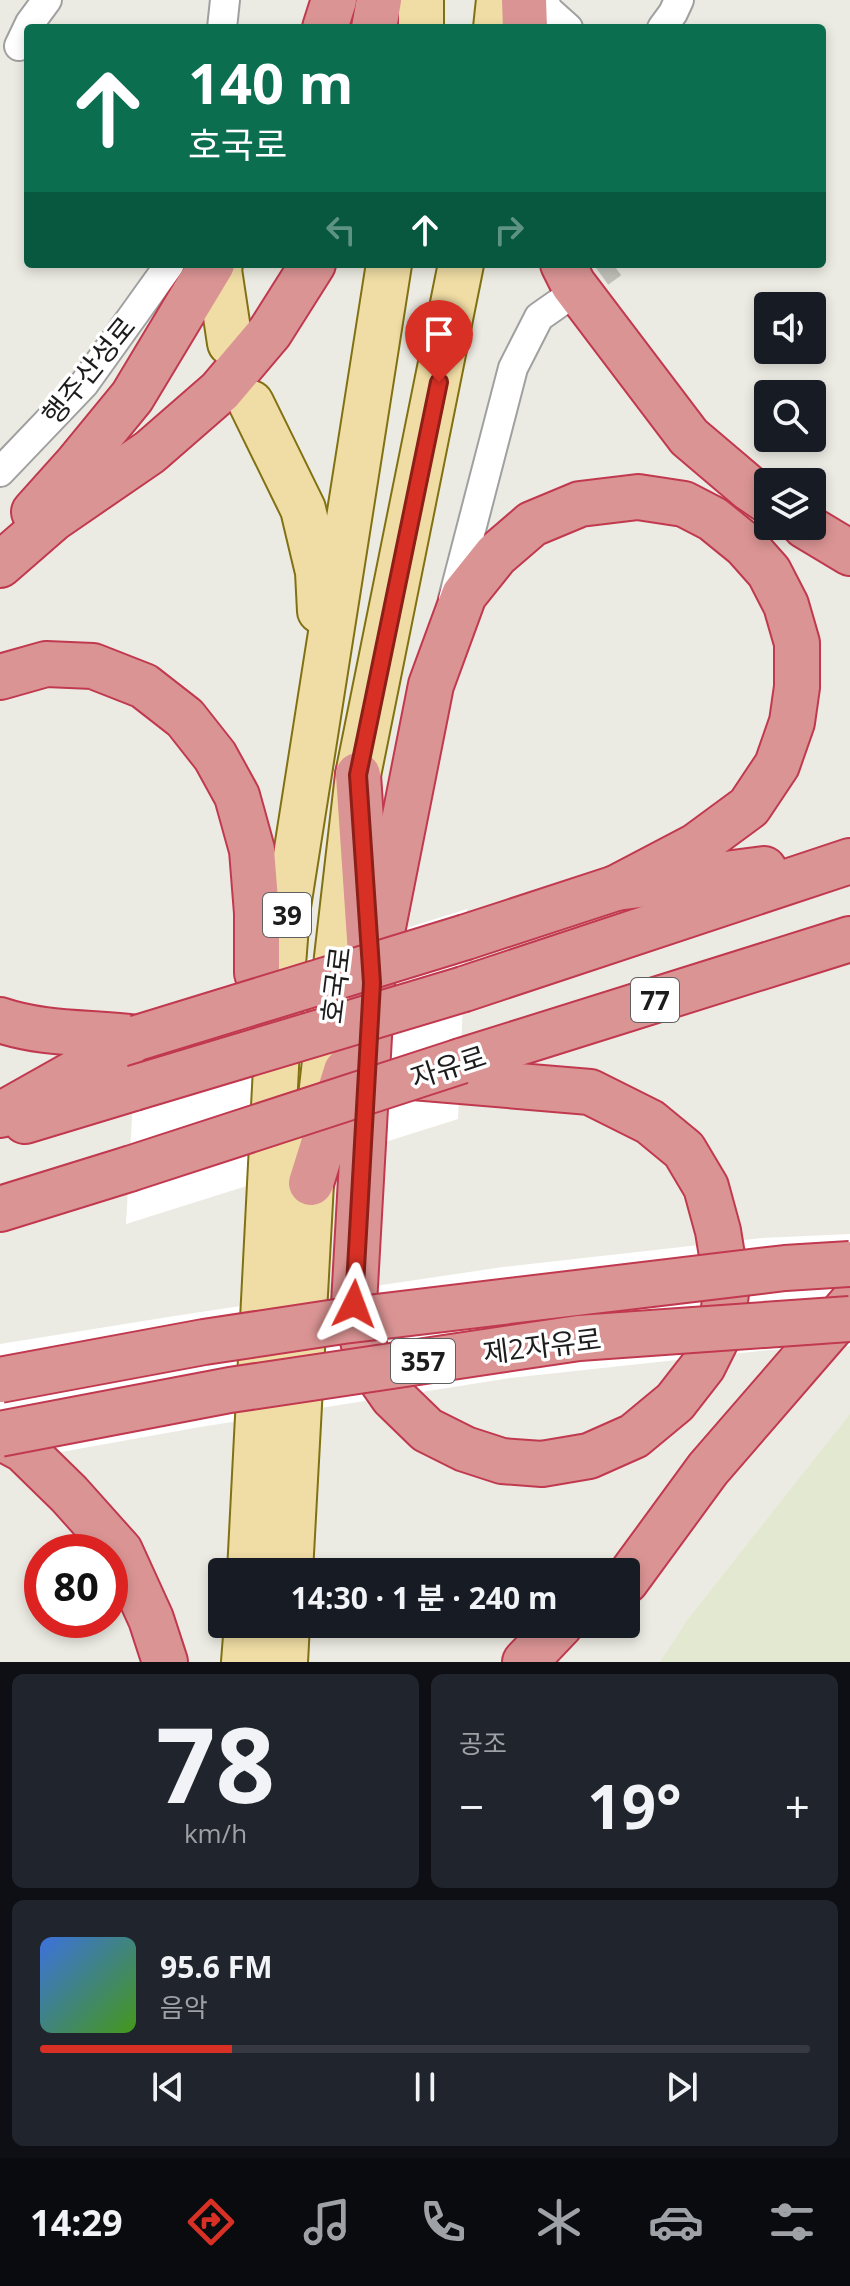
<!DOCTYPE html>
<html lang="ko">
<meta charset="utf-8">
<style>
body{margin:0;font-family:"Open Sans","Noto Sans KR",sans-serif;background:#20242c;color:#f1f3f6;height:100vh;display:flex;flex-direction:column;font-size:30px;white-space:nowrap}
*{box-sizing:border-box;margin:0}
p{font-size:26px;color:#9ea1a6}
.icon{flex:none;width:44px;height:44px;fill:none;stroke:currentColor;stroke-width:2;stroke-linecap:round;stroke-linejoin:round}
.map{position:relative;height:1662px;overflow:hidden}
.panel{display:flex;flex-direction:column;gap:12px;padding:12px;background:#0d0f14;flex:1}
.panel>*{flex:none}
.banner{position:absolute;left:24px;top:24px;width:802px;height:244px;border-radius:8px;box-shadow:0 4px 12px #0003;background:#0b6e4f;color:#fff;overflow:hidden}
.controls{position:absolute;left:754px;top:292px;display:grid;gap:16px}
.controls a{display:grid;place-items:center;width:72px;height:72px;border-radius:8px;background:#171b24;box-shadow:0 4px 12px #0003;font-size:40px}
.speed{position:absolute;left:24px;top:1534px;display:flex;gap:16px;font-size:40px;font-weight:700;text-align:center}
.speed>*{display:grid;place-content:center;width:104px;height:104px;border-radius:50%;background:#171b24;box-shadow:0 4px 12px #0003;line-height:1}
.speed .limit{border:12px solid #d22;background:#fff;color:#111}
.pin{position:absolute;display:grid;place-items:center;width:68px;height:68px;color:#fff;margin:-82px -34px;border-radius:50% 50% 50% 0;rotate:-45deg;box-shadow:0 0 8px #0007}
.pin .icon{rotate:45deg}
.me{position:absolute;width:88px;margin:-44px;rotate:3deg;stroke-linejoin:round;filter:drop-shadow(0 0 6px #0008)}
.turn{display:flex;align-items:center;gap:28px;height:168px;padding:0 32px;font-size:36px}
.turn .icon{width:104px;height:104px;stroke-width:2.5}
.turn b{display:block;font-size:56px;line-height:68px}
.lanes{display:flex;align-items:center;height:76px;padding:0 32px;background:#0003;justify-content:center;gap:40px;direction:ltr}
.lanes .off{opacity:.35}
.big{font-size:60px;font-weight:700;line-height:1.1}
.panel .widget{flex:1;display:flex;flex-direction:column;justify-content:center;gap:12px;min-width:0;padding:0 28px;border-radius:12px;background:#20242c}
.panel .dial{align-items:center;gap:0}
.dial b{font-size:104px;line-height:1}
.song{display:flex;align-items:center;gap:24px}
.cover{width:96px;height:96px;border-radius:12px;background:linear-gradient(135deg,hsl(220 70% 55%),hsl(100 70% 35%))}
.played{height:8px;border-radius:4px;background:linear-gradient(90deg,#d93025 25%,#363941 25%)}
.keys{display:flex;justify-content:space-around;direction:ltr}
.heat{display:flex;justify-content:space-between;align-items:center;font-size:44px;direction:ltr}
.panel .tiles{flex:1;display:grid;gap:12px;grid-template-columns:1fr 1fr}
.widget:last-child{grid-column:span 2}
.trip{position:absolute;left:208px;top:1558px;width:432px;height:80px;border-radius:8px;background:#171b24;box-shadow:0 4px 12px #0003;font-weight:700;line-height:80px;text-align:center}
.tab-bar{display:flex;height:128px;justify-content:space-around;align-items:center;background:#090b0e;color:#9ea1a6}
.tab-bar .icon{width:56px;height:56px}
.tab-bar .selected{color:#d93025}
.tab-bar b{font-size:36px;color:#f1f3f6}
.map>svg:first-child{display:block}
.farmland{fill:#e3e9d0}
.pier{fill:#fff}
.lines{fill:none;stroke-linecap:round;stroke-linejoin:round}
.street-tunnel{stroke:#c2c2bb;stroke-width:28;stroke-dasharray:28 14;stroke-linecap:butt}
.street-casing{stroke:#a0a0a0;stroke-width:32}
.primary-casing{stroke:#827112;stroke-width:48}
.highway-casing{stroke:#c1394f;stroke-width:48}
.street{stroke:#fff;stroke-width:28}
.primary{stroke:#f0dda5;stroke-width:44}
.highway{stroke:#db9494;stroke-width:44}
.highway-bridge-casing{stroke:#c1394f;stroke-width:48;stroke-linecap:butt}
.highway-bridge{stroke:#db9494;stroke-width:44}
.route-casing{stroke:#8d1f18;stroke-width:20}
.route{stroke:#d93025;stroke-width:14}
.labels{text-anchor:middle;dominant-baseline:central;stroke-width:7;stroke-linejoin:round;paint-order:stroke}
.shield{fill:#fff;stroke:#606060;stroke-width:2}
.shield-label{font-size:26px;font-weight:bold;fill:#1c1c1c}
.street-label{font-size:28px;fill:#1c1c1c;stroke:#fff}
</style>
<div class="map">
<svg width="850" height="1662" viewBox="0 0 850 1662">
<rect width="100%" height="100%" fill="#ecebe3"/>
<polygon class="farmland" points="850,1414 850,1662 660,1662 688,1619"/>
<g class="pier">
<polygon points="467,909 458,1119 126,1224 138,1013"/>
<polygon points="850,1234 850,1346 768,1350 510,1378 200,1427 0,1463 0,1344 181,1315 503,1267 762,1238"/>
</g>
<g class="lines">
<polyline class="street-tunnel" points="566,298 613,264"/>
<defs>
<g id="street">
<polyline points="544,0 548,10 568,28"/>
<polyline points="222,28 225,0"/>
<polyline points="662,28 673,13 679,0"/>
<polyline points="19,46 30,23 47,0"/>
<polyline points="0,472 84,384 170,264"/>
<polyline points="453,599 513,368 539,317 559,303"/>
</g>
<g id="primary">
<polyline points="421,28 421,0"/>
<polyline points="496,28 499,0"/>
<polyline points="220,264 219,270 230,343"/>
<polyline points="251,403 303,509 318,572 320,611"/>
<polyline points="250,1572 278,1029 287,913 389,264"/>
<polyline points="290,1572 311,1183 358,775 461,264"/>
<polyline points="244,1662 247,1624"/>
<polyline points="285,1662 287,1624"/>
</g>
<g id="highway">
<polyline points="524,0 525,28"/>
<polyline points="325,28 334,0"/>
<polyline points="374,28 379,0"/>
<polyline points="563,264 573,284 689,437 749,488 768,501"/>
<polyline points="34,512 77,464 132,397 212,264"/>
<polyline points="805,526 850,553"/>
<polyline points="0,565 54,518 150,452 220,391 270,332 313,264"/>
<polyline points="0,677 46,664 93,666 144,686 185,718 215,756 237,796 252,850 257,913 257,973 278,1029"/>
<polyline points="358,775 372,983 354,1304 368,1361 393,1397 427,1430 465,1449 502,1461 542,1464 589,1456 634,1436 675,1402 703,1366 721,1330 727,1286 718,1231 706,1187 684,1150 650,1122 590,1092 413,1077"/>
<polyline points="383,927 431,685 464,595 496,555 532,524 580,504 638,497 684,504 713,519 745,545 769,572 786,605 797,643 797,687 792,722 777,765 749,807 696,846 616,888"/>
<polyline points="466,937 616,888 764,869"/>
<polyline points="464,989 850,861"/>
<path d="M0,1020C44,1035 91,1032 137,1038"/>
<polyline points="461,1061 850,939"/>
<polyline points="0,1115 137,1038"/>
<polyline points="25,1121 134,1088"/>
<polyline points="311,1183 346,1071"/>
<polyline points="0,1209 129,1169"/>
<polyline points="0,1437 24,1450 69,1494 120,1551 151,1619 165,1662"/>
<polyline points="626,1581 708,1469 850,1305"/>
<polyline points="525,1662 561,1624"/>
</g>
</defs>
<use href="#street" class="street-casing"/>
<use href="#primary" class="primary-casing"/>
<use href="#highway" class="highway-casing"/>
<use href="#street" class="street"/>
<use href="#primary" class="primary"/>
<use href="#highway" class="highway"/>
<defs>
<g id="highway-bridge">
<polyline points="137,1038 466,937"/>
<polyline points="134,1088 464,989"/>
<polyline points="129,1169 461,1061"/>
<polyline points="0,1380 204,1342 343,1321 785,1268 850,1264"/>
<polyline points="0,1434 230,1390 579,1338 850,1319"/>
</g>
</defs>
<use href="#highway-bridge" class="highway-bridge-casing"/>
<use href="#highway-bridge" class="highway-bridge"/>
</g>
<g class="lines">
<defs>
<polyline id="route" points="354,1304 372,983 358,775 439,382"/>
</defs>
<use href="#route" class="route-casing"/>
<use href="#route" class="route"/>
</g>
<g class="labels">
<g class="shield">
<rect x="263" y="893" width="48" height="44" rx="6"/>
<rect x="631" y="978" width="48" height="44" rx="6"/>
<rect x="391" y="1339" width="64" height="44" rx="6"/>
</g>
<g class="shield-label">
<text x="287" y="915">39</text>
<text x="655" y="1000">77</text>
<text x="423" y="1361">357</text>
</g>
<g class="street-label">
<text transform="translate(88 370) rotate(-51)">행주산성로</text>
<text transform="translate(335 985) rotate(-83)">호국로</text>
<text transform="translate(448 1066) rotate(-18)">자유로</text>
<text transform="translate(542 1345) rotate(-7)">제2자유로</text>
</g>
</g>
</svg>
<div class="controls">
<a><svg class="icon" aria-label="sound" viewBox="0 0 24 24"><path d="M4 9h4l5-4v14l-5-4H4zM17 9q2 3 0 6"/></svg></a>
<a><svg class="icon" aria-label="search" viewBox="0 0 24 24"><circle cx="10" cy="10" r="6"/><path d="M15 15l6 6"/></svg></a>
<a><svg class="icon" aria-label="layers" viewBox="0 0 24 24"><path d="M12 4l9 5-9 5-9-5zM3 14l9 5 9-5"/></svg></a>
</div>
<div class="speed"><div class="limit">80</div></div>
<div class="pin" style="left:439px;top:382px;background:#d93025"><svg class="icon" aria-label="arrive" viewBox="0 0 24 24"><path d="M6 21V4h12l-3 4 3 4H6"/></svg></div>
<svg class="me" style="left:354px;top:1304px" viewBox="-20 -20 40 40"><path d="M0-17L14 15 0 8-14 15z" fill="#d93025" stroke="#fff" stroke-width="4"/></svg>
<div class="trip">14:30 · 1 분 · 240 m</div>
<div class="banner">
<div class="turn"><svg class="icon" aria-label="ahead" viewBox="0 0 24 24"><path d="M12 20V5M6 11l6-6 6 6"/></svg><div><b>140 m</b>호국로</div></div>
<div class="lanes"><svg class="icon off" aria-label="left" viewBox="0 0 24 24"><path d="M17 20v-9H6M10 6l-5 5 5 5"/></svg><svg class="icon" aria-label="ahead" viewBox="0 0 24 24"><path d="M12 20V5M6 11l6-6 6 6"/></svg><svg class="icon off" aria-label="right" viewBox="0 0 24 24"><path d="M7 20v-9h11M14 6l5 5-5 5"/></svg></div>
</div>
</div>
<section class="panel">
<div class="tiles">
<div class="widget dial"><b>78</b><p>km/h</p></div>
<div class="widget"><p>공조</p>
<div class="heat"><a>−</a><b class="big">19°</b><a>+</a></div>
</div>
<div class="widget">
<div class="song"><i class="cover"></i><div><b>95.6 FM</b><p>음악</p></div></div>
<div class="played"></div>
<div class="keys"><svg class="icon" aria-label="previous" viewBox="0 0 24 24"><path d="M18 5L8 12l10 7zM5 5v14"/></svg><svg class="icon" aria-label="pause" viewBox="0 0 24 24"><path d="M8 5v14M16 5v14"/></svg><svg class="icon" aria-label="next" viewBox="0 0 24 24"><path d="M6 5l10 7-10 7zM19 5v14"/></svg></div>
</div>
</div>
</section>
<nav class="tab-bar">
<b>14:29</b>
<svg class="icon selected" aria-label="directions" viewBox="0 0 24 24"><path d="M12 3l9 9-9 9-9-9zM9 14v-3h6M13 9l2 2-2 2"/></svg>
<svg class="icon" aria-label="music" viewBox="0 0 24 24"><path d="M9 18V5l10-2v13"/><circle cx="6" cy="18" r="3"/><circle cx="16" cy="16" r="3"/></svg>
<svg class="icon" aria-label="phone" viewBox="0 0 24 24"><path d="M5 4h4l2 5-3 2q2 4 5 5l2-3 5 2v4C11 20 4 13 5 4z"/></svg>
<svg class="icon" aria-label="climate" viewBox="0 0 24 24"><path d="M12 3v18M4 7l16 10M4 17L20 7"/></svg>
<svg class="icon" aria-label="car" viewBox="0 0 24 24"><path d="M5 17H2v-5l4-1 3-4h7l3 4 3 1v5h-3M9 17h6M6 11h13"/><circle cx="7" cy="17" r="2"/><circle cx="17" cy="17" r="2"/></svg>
<svg class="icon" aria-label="filters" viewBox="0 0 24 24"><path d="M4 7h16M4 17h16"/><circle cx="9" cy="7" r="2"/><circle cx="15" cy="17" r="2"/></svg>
</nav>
